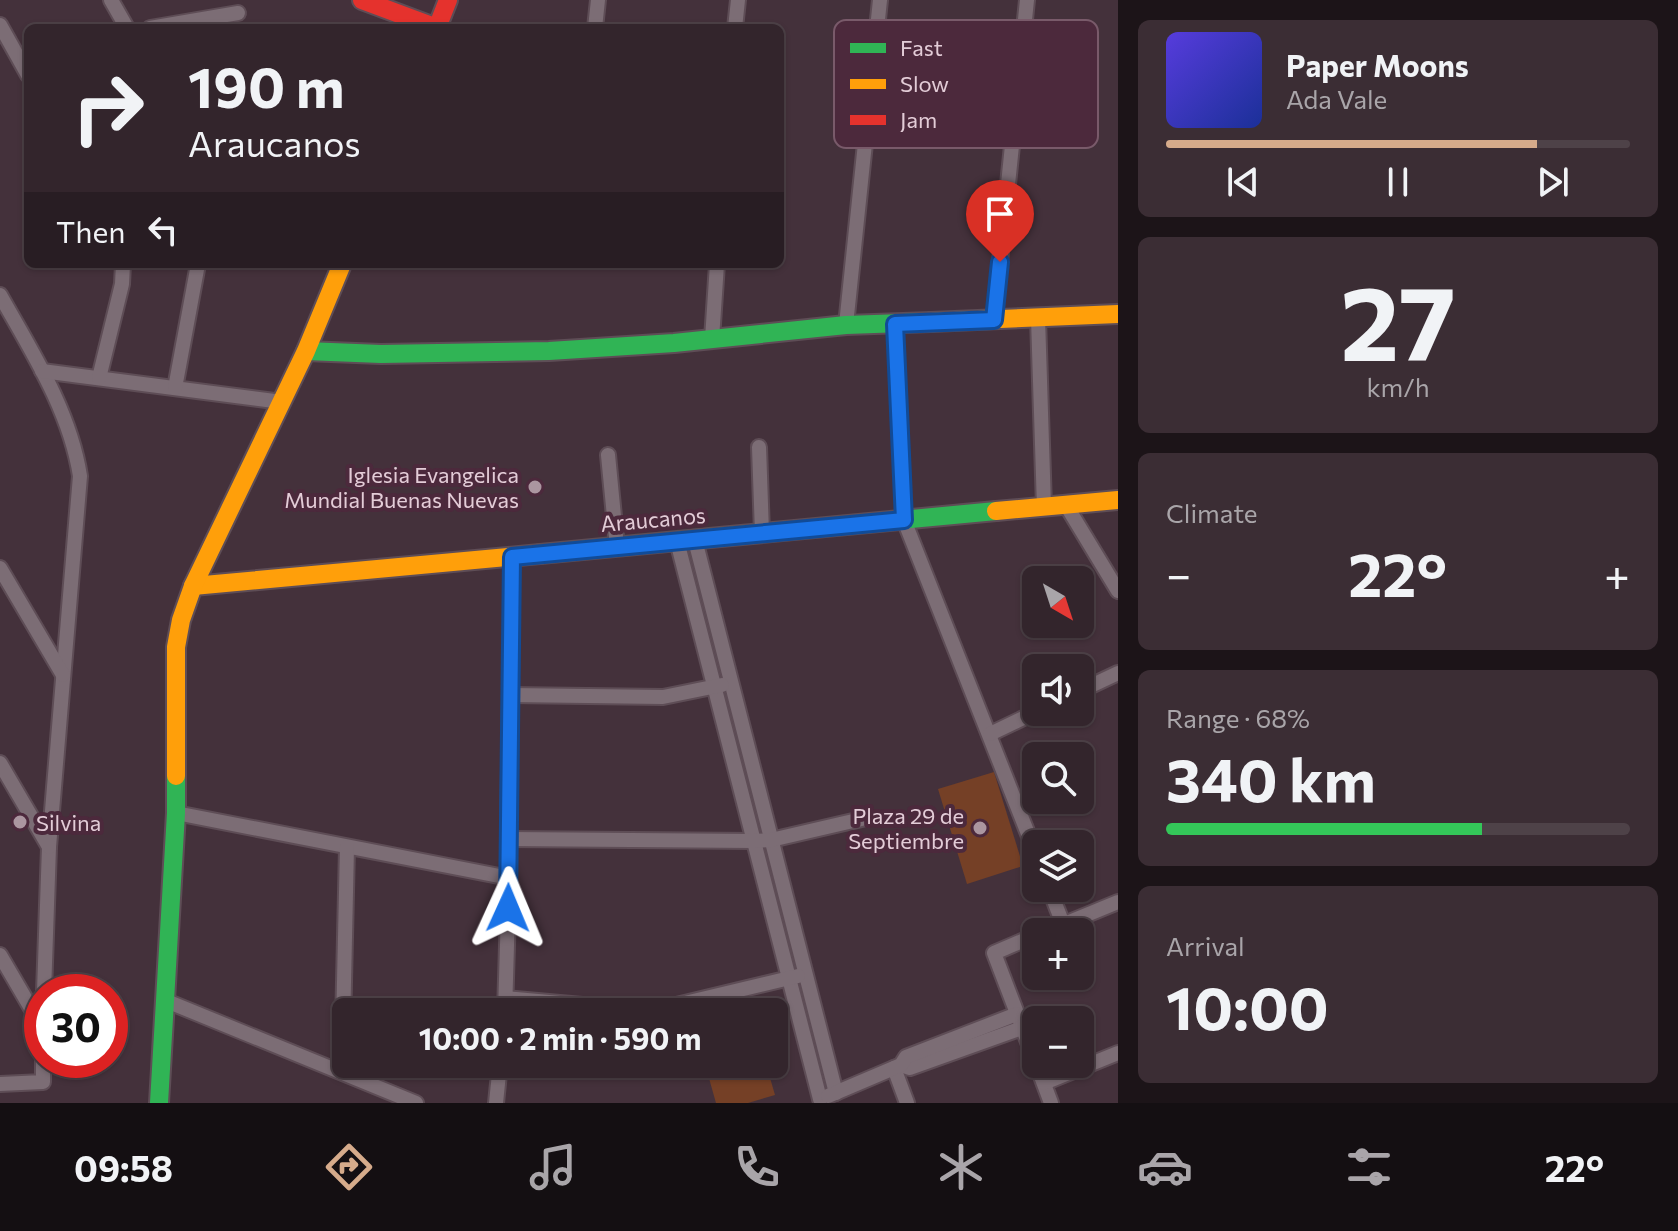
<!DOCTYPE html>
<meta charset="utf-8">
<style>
body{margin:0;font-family:Commissioner,sans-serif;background:#3b2d34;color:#f1f3f6;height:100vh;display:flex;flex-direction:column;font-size:30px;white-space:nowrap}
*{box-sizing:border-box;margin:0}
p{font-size:26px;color:#a9a5a9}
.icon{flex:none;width:44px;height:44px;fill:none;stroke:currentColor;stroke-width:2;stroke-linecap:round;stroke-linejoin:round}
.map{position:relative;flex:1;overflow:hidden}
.panel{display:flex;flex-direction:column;gap:20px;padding:20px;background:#1c1418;width:560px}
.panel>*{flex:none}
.banner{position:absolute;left:24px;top:24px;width:760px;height:244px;border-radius:12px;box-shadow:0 2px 6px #0004,0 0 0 2px #4e4248;background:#33252c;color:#f1f3f6;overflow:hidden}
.needle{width:52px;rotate:141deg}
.fabs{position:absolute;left:1022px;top:566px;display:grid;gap:16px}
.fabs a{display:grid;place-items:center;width:72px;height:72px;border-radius:12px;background:#33252c;box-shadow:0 2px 6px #0004,0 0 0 2px #4e4248;font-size:40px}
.speed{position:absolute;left:24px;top:974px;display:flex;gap:16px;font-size:40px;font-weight:700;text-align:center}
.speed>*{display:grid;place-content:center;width:104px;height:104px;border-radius:50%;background:#33252c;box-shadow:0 2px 6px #0004,0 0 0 2px #4e4248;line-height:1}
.speed .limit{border:12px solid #d22;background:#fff;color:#111}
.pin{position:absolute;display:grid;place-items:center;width:68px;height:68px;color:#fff;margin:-82px -34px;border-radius:50% 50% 50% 0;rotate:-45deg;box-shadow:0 0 8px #0007}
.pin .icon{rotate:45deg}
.me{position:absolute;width:88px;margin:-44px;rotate:1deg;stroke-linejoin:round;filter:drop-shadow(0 0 6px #0008)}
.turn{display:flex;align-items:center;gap:28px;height:168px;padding:0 32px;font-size:36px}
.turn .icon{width:104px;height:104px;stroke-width:2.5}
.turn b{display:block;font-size:56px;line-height:68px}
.then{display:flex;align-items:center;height:76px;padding:0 32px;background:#0003;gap:16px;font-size:30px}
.big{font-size:60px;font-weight:700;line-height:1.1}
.panel .widget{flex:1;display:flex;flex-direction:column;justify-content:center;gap:12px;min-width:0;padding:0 28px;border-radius:12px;background:#3b2d34}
.panel .dial{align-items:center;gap:0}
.dial b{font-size:104px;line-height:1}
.song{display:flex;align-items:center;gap:24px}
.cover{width:96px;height:96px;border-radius:12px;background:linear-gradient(135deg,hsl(250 70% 55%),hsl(230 70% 35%))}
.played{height:8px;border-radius:4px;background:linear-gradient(90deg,#d6ab8b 80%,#4e4248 80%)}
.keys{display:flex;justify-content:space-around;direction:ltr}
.heat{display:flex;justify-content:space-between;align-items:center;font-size:44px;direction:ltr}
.charge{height:12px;border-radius:6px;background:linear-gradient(90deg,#34c759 68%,#4e4248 0)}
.trip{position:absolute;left:332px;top:998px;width:456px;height:80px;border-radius:12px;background:#33252c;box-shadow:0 2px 6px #0004,0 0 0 2px #4e4248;font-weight:700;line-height:80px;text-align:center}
.tab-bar{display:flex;height:128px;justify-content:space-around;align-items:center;background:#140f12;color:#a9a5a9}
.tab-bar .icon{width:56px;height:56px}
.tab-bar .on{color:#d6ab8b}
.tab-bar b{font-size:36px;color:#f1f3f6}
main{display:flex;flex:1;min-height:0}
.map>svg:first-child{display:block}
.garden{fill:#754026}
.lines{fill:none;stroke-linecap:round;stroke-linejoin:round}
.street-casing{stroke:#5e4d56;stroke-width:18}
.fast-casing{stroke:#5e4d56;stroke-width:22}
.slow-casing{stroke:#5e4d56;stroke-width:22}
.jam-casing{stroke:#5e4d56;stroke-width:22}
.street{stroke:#7c6d75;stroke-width:14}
.fast{stroke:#30b455;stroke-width:18}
.slow{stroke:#ff9f0a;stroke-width:18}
.jam{stroke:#e5322d;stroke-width:18}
.route-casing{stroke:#114b97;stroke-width:20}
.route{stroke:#1a73e8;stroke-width:14}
.poi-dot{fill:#ab96a0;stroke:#4c293c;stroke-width:3}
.labels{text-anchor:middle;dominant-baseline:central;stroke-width:8;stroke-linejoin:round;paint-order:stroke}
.poi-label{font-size:22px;fill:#e3ccd7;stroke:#4c293c;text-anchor:end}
.street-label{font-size:22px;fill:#e3ccd7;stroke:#4c293c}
.key{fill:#4c293c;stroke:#795a6a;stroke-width:2}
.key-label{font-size:22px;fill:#e3ccd7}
</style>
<main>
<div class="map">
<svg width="1118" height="1103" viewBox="0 0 1118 1103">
<rect width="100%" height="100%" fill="#44313b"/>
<g class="garden">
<polygon points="994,772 1023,866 967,884 938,789"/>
<polygon points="746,996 751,1012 690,1012"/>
<polygon points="705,1064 766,1064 775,1095 748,1103 716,1103"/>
</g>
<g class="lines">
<defs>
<g id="street">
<polyline points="111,0 127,28"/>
<polyline points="0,25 28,75"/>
<polyline points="150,28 238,13"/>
<polyline points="595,28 598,0"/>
<polyline points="735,28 738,0"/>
<path d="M0,295C32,352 70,411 80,476L49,847L44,992"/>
<polyline points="1038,318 1044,507"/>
<polyline points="994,320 1027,0"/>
<polyline points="895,324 904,520 1036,854"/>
<polyline points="846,325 880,0"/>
<polyline points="712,339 717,264"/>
<polyline points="42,371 282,402"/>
<polyline points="99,378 122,284 123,264"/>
<polyline points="175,388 198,264"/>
<polyline points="759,447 762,533"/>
<polyline points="608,455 617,547"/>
<polyline points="1066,505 1118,591"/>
<polyline points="695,540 836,1093"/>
<polyline points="677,541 820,1099"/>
<polyline points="0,568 63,675"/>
<polyline points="1080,691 1118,673"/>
<polyline points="511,695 663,697 722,685"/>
<polyline points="990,734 1036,712"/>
<polyline points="0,763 49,847"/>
<polyline points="176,813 509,878"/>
<polyline points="508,839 754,841 771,840 866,818"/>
<polyline points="1049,888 1063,924"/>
<polyline points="1045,932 1118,902"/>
<polyline points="1036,935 994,953 1036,1063"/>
<polyline points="0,955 42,1027"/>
<polyline points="506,998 627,1009 668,1007 798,976"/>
<polyline points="164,1000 416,1103"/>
<polyline points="505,1012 509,878 508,839 512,557"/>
<polyline points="901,1065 910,1068 1022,1028"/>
<polyline points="894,1068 907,1103"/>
<polyline points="342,1072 347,847"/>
<polyline points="1041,1076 1051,1103"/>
<polyline points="1044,1083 1118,1053"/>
<polyline points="0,1084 43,1082 43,1060"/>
<polyline points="828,1096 901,1065 906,1057 1017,1014"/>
<polyline points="496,1103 500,1064"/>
</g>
<g id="fast">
<polyline points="306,351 381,354 549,351 674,343 846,325 931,322"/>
<polyline points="540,554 996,511"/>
<polyline points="159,1103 176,813 176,776"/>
</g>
<g id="slow">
<polyline points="931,322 1118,314"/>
<polyline points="996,511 1118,500"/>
<polyline points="193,586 540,554"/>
<polyline points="176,776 176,647 181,620 193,586 306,351 342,264"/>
</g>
<polyline id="jam" points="362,0 437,28 448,0"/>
</defs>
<use href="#street" class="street-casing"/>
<use href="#fast" class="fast-casing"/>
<use href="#slow" class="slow-casing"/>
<use href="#jam" class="jam-casing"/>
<use href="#street" class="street"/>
<use href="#fast" class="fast"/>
<use href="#slow" class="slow"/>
<use href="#jam" class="jam"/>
</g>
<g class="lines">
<defs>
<polyline id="route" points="508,908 512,557 904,520 895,324 994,320 1000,262"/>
</defs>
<use href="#route" class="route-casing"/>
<use href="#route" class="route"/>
</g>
<g class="poi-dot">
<circle cx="535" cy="487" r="8"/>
<circle cx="20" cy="822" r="8"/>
<circle cx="980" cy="828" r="8"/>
</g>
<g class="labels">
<g class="poi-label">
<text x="519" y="474">Iglesia Evangelica<tspan x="519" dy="25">Mundial Buenas Nuevas</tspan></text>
<text x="964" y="815">Plaza 29 de<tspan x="964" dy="25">Septiembre</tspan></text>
<text x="36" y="822" text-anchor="start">Silvina</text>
</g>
<g class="street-label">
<text transform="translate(653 519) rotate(-5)">Araucanos</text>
</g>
</g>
<rect x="834" y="20" width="264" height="128" rx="12" class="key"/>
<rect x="850" y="43" width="36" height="10" fill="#30b455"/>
<rect x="850" y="79" width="36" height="10" fill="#ff9f0a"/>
<rect x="850" y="115" width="36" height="10" fill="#e5322d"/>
<g class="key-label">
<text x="900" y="56">Fast</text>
<text x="900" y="92">Slow</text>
<text x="900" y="128">Jam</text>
</g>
</svg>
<div class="fabs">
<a><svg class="needle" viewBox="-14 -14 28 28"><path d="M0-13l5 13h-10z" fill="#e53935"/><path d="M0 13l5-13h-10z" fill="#a9a5a9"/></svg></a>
<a><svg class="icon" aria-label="sound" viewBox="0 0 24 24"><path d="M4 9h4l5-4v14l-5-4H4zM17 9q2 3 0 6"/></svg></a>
<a><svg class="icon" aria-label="search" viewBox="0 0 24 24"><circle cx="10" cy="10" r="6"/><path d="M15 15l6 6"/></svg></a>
<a><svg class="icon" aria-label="layers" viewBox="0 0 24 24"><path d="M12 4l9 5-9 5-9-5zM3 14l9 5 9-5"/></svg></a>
<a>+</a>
<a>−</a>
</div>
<div class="speed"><div class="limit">30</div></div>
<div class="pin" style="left:1000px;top:262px;background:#d93025"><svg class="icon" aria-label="arrive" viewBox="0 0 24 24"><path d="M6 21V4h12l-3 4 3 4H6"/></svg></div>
<svg class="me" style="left:508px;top:908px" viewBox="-20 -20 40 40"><path d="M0-17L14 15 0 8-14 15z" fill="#1a73e8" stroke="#fff" stroke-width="4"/></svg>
<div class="trip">10:00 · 2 min · 590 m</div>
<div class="banner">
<div class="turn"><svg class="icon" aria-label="right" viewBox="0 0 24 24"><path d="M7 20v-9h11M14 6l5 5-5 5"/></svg><div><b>190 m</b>Araucanos</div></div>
<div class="then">Then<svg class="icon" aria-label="left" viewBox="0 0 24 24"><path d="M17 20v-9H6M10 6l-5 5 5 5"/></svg></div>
</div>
</div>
<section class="panel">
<div class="widget">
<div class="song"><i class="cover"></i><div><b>Paper Moons</b><p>Ada Vale</p></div></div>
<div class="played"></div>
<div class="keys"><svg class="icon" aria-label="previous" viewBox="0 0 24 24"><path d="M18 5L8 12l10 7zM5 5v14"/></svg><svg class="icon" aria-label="pause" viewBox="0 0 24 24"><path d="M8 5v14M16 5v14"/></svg><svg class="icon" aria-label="next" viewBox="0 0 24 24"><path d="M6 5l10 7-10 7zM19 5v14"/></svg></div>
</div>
<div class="widget dial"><b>27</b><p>km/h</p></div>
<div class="widget"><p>Climate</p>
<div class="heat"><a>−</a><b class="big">22°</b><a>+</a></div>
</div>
<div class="widget"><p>Range · 68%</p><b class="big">340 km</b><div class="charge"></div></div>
<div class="widget"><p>Arrival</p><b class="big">10:00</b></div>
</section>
</main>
<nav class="tab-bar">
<b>09:58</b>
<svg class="icon on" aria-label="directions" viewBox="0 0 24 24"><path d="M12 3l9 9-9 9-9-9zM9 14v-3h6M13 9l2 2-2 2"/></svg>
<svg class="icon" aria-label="music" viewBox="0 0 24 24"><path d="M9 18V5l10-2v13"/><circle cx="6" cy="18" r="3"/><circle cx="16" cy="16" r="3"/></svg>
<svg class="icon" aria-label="phone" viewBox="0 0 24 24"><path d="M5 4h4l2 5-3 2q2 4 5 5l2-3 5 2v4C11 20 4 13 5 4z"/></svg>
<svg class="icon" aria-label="climate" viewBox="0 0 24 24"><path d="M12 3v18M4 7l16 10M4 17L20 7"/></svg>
<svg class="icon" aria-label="car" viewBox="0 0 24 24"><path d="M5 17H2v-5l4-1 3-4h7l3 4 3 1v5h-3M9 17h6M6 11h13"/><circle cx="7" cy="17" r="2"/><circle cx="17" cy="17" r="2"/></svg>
<svg class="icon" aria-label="filters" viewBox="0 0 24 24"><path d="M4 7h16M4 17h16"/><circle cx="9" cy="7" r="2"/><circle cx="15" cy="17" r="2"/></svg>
<b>22°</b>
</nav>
